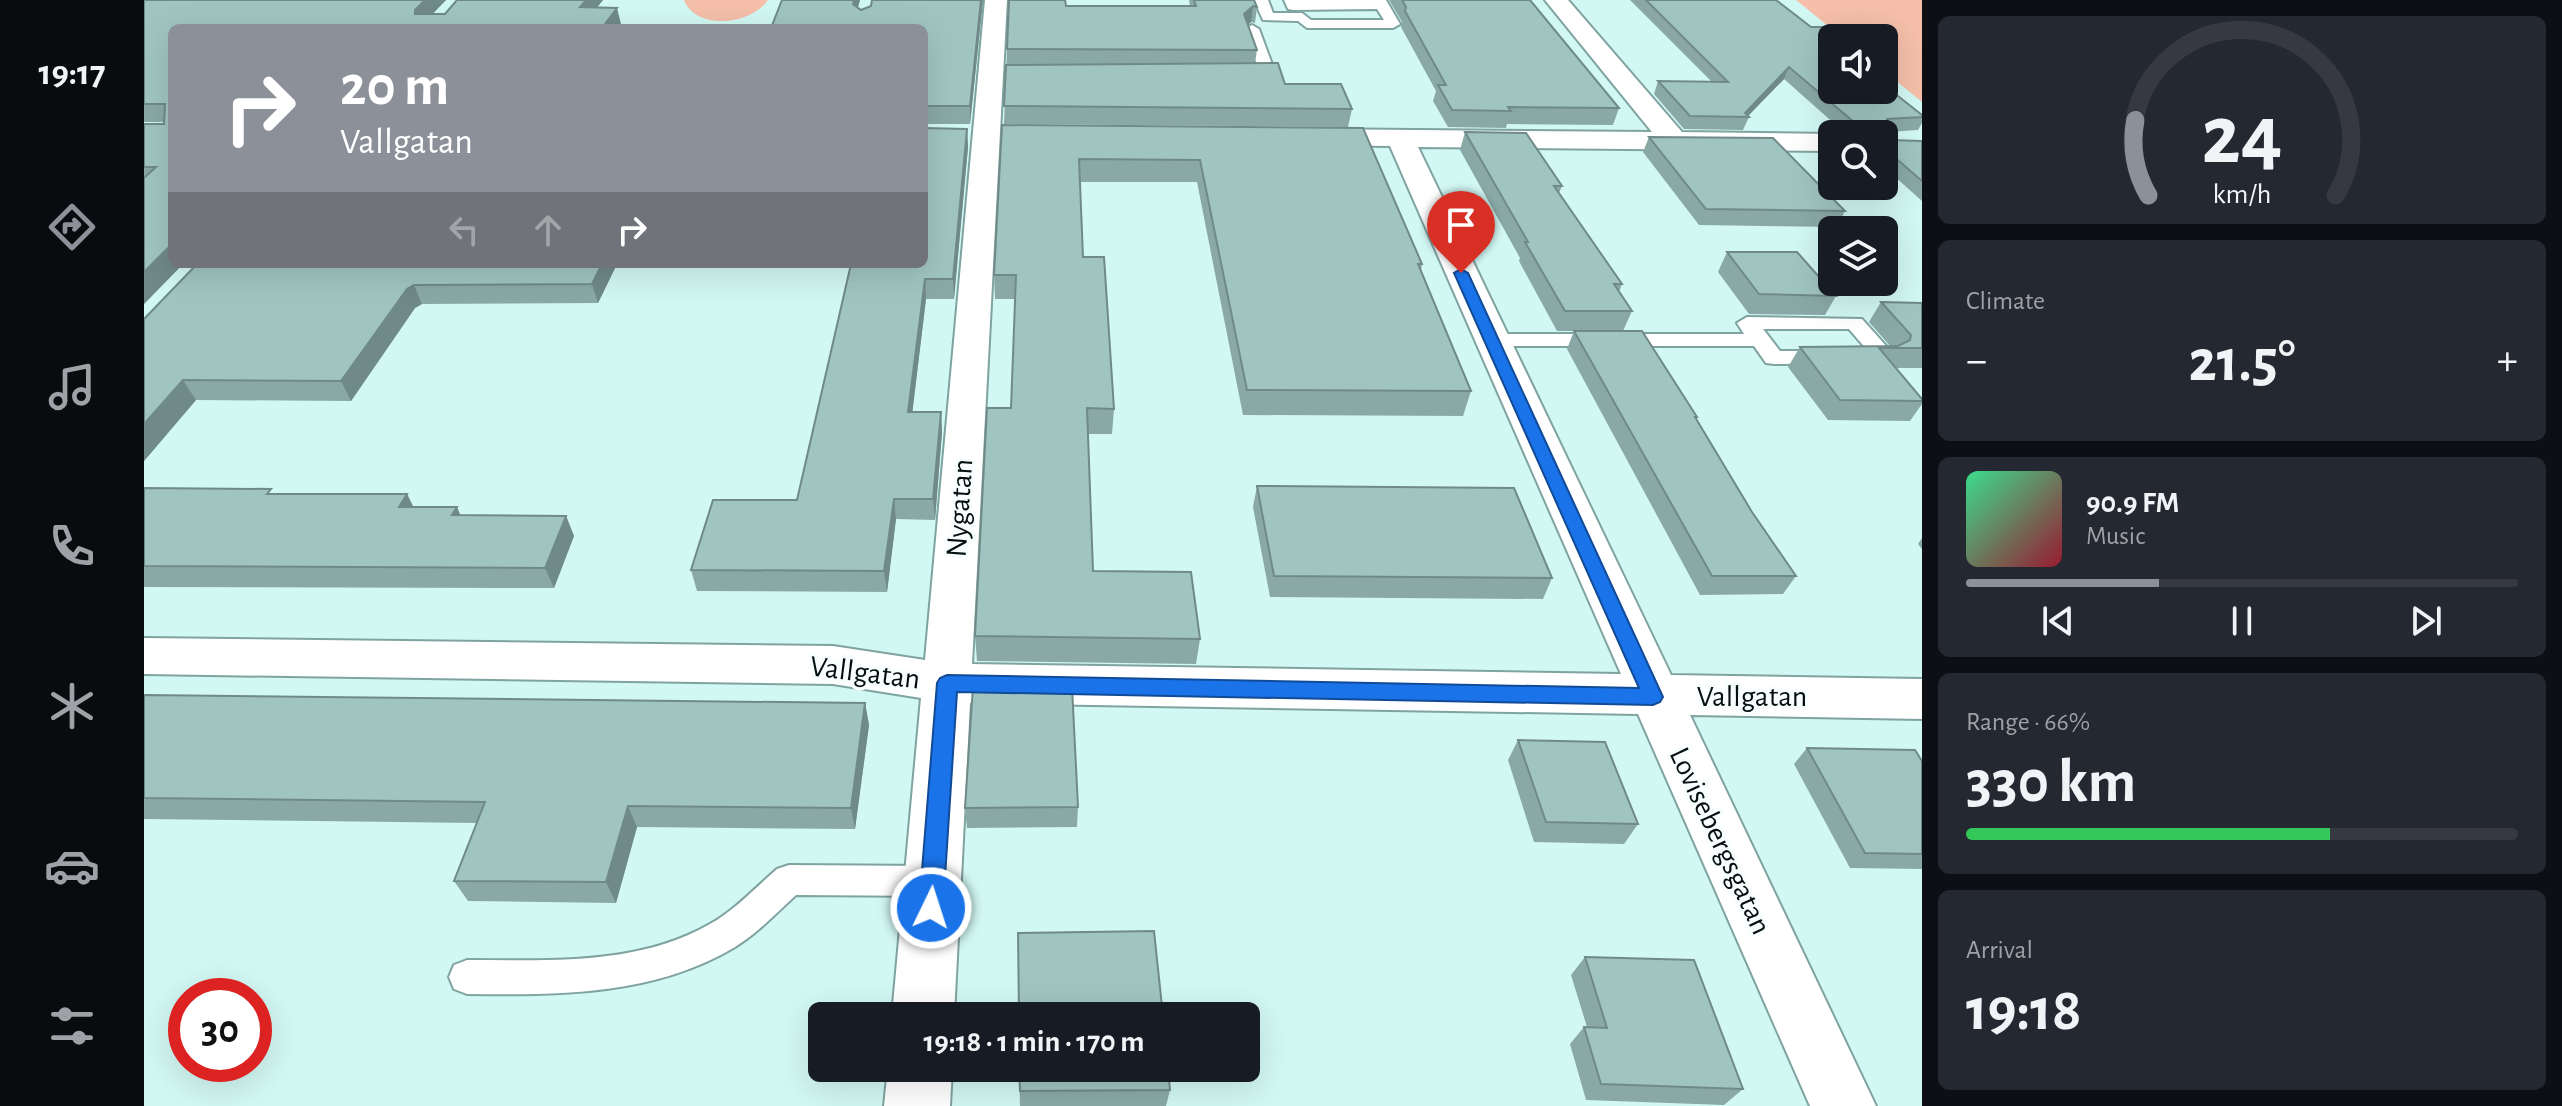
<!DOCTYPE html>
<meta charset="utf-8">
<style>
body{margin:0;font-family:"Alegreya Sans",sans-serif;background:#242831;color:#f1f3f6;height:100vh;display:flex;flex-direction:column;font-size:30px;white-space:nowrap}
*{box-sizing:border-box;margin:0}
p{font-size:26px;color:#9ea1a6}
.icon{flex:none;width:44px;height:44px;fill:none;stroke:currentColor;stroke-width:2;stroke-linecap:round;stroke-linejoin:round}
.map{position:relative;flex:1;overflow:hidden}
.panel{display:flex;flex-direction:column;gap:16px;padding:16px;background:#0d0f14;width:640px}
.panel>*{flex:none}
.top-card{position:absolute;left:24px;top:24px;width:760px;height:244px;border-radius:12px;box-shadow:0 8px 32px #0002;background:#8c9099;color:#fff;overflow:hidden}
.controls{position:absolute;left:1674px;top:24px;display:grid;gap:16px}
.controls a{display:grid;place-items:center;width:80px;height:80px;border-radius:12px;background:#171b24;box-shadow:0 8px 32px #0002;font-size:40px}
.speed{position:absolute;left:24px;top:978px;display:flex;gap:16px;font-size:40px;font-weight:700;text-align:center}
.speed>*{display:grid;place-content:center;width:104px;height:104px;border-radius:50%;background:#171b24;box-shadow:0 8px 32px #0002;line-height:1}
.speed .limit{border:12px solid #d22;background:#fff;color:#111}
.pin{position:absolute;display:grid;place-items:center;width:68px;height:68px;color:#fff;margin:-82px -34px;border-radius:50% 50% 50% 0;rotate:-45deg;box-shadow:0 0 8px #0007}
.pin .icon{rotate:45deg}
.me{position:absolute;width:88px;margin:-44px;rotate:4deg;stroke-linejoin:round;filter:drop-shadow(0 0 6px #0008)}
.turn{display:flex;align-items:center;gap:28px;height:168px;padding:0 40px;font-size:36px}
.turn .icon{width:104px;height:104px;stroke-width:2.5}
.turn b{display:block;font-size:56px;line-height:68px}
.lanes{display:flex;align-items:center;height:76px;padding:0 40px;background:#0003;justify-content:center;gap:40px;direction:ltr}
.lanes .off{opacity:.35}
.big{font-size:60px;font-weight:700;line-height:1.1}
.panel .tile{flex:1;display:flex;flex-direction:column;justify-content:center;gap:12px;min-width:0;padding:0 28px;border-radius:12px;background:#242831}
.panel .dial{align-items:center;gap:0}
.dial svg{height:208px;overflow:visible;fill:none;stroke:#363941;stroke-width:7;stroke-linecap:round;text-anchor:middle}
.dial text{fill:#f1f3f6;stroke:none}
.song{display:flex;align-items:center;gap:24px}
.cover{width:96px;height:96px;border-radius:12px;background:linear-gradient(135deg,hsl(150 70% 55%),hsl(350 70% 35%))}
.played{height:8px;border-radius:4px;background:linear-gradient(90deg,#8c9099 35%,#363941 35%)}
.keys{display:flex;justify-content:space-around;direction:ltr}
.heat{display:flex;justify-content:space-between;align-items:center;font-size:44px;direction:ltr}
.charge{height:12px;border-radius:6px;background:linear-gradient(90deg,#34c759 66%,#363941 0)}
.trip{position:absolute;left:664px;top:1002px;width:452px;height:80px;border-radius:12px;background:#171b24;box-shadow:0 8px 32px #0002;font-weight:700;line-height:80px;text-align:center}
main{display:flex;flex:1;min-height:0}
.tabs{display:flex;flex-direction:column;width:144px;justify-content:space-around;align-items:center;background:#090b0e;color:#9ea1a6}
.tabs .icon{width:56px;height:56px}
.tabs .active{color:#8c9099}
.tabs b{font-size:36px;color:#f1f3f6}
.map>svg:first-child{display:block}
.green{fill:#f5bfa9}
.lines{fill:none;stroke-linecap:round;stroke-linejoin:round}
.service-casing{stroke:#7fa3a0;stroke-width:4}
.minor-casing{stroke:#7fa3a0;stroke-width:4}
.service{fill:#fff;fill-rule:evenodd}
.minor{fill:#fff;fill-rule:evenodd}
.wall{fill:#8aa9a6}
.shaded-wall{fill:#708a87}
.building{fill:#a0c5c1;stroke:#708a87;stroke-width:2}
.route{fill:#1a73e8;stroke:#114b97;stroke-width:2}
.labels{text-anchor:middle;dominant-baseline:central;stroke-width:7;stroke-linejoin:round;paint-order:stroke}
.street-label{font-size:30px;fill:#04100f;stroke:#f7fefd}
</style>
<main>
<nav class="tabs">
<b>19:17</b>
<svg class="icon active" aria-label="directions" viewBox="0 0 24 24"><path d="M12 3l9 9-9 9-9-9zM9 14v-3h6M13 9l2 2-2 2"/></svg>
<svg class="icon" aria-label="music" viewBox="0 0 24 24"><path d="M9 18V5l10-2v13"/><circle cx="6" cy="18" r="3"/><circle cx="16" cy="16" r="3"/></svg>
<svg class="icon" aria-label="phone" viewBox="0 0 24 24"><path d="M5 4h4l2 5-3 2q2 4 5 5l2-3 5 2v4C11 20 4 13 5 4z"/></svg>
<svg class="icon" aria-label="climate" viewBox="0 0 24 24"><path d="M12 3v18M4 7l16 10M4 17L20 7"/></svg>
<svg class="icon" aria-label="car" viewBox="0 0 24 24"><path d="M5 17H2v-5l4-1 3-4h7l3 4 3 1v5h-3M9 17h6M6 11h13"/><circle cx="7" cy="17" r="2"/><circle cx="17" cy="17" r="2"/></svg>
<svg class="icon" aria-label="filters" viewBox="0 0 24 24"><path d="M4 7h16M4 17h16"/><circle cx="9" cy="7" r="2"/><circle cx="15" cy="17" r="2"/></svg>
</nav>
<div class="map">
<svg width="1778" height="1106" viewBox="0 0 1778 1106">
<rect width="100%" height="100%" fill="#d2f8f4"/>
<g class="green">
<path d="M540,0H624C608,24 553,32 540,0Z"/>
<polygon points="1652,0 1778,0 1778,102 1740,71 1740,38 1699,38"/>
</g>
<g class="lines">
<defs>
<g id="service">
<polygon points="1110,0 1124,0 1129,13 1158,13 1167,20 1240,20 1233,9 1149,10 1144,9 1140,0 1242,0 1256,24 1249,28 1163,28 1154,21 1119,20"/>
<polygon points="1108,25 1115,29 1132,75 1129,78 1102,81 1094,76 1097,73 1115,71 1101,29"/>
<path d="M1603,317L1718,319L1752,357L1741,363L1630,364L1622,363L1610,346H1347L1336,340L1347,334H1600L1593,323ZM1619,329H1705L1724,351H1636Z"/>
<path d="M645,865L789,866L801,870L806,881L801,892L789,896L652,895C632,913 614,933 591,947C509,996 415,995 323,994L310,989L305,977L310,965L323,960C404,960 493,966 566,924C591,910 611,888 633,869Z"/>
</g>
<g id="minor">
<polygon points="841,0 863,0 828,664 1477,674 1246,146 1162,145 1152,143 1148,137 1152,131 1162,129 1508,132 1401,0 1424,0 1538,132 1690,134 1688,151 1274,147 1527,675 1778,679 1778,719 1546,715 1732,1106 1666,1106 1494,714 826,703 810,1016 748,1016 777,698 689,684 0,674 0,638 689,646 781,660"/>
<polygon points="744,1068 808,1068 806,1106 740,1106"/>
</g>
</defs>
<use href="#service" class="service-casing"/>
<use href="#minor" class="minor-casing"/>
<use href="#service" class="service"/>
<use href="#minor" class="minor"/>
</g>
<g class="wall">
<polygon points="0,0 302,0 288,14 459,0 453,7 477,24 28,28 28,264 39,264 0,304 0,124 20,124 20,122 0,122"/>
<polygon points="638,0 716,0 714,7 717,10 727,6 728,0 839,0 826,124 780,124 780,28"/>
<polygon points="1045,0 1110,0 1113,7 1111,23 1107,22 1104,25 1113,50 1111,63 1141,84 1208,109 1204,127 860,124 863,49 922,6 1046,6"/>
<polygon points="1245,0 1386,0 1475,108 1469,125 1363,124 1362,128 1304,127 1289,101 1292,91 1257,27 1258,22"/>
<polygon points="1486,0 1632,0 1778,115 1778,123 1774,130 1744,132 1745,140 1778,141 1778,201 1740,167 1740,134 1702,134 1640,79 1604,116 1605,117 1599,130 1540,129 1510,94 1514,81 1567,81"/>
<polygon points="858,125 1219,128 1278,264 1277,271 1327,391 1319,416 1099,415 1053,182 936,182 939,257 970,409 968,434 944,434 949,571 1056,639 1052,664 833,661 831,636 867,408 871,299 851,299 850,275"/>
<polygon points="823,129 824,147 810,299 782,299 768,412 797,412 798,432 791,520 752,519 743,592 553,591 547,570 653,500"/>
<polygon points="1321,132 1418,186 1415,193 1478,284 1475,292 1488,311 1479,331 1413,331 1375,261 1376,258 1316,150"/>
<polygon points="1505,137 1701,211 1693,227 1555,225 1499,152"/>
<polygon points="1583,252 1692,296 1681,315 1605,314 1574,272"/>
<polygon points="53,264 473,264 454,303 278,304 271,308 207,401 52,400 0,461 0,320"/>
<polygon points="1737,302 1778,303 1778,368 1752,368 1778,399 1778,404 1766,421 1684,420 1644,367 1656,347 1746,346 1725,322"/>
<polygon points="1430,331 1553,417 1552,419 1608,512 1652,576 1639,594 1556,595 1423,349"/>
<polygon points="1113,486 1408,578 1399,599 1126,597 1109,507"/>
<polygon points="0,488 130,494 263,494 269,507 316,515 422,516 430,536 410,588 0,587"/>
<polygon points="1778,538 1778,549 1774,544"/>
<polygon points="0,695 721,703 725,725 711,829 493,827 472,903 324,901 310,881 333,823 0,819"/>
<polygon points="1374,740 1494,824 1480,844 1390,842 1364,760"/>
<polygon points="1663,748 1778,761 1778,869 1706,868 1650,764"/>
<polygon points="934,807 933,827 823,828 821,808"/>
<polygon points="1441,957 1599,1089 1580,1105 1442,1100 1426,1044 1440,1027 1443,1027 1427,975"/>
<polygon points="875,1068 1026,1090 1022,1106 876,1106"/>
</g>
<g class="shaded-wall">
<polygon points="281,0 302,0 277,26 271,14 271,10"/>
<polygon points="442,0 459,0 441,23 436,7"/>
<polygon points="710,0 716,0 710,20 709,4"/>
<polygon points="837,0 839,0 826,124 826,106"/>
<polygon points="1109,6 1107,22 1098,30 1100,14"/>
<polygon points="473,8 477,24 474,28 458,28"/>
<polygon points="1645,67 1640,79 1603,117 1601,113"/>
<polygon points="823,129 824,147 810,299 809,279"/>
<polygon points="28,244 28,264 39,264 0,304 0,272"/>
<polygon points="458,264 473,264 454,303 448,284"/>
<polygon points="781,279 782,299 766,432 764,412"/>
<polygon points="270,285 278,304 271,308 207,401 197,381 263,289"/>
<polygon points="39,380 52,400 0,461 0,424"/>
<polygon points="797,412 798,432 791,520 789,499"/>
<polygon points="263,494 273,514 255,507"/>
<polygon points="750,499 752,519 743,592 740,571"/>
<polygon points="313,507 322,528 308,515"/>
<polygon points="422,516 430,536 410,588 401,568"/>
<polygon points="721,703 725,725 711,829 707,808"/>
<polygon points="484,806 493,827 472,903 462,882"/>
</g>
<g class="building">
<polygon points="0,0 281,0 271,10 271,14 301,14 313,0 442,0 436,7 473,8 458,28 28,28 28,244 0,272 0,178 12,167 0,167 0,124 20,124 21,104 0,104"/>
<polygon points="638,0 710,0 709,4 717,10 727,6 728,0 837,0 826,106 780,106 780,28 627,28"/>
<polygon points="865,0 921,0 922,6 1052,6 1050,0 1110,0 1113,7 1109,6 1100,14 1113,50 863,49"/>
<polygon points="1258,0 1386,0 1475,108 1364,107 1367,111 1308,110 1294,85 1302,85 1261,11 1262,7"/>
<polygon points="1502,0 1632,0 1667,27 1683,27 1677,34 1688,44 1688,90 1740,90 1740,85 1778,115 1778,117 1743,119 1745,140 1778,141 1778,181 1740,148 1740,134 1724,134 1645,67 1601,113 1605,117 1546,116 1514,81 1584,82"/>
<polygon points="1134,63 1141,84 1197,84 1208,109 860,106 862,65"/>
<polygon points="858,125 1219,128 1278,264 1274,264 1327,391 1103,390 1056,160 935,159 939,257 960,257 970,409 943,408 949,571 1047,572 1056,639 831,636 843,408 867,408 872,275 850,275"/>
<polygon points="780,128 823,129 809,279 781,279 764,412 797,412 789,499 750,499 740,571 547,570 569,500 653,500 707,264 780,264"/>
<polygon points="1321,132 1382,133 1418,186 1410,186 1478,284 1470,284 1488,311 1421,311 1381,242 1384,242"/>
<polygon points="1505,137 1629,138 1701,211 1562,209"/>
<polygon points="1583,252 1653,252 1692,296 1615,294"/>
<polygon points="53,264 458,264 448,284 270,285 263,289 197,381 39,380 0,424 0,319"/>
<polygon points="1737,302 1778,303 1778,348 1735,348 1778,399 1778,401 1696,400 1656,347 1754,346 1766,340 1767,335"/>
<polygon points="1430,331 1498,331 1553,417 1551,417 1608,512 1652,576 1568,576"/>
<polygon points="1113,486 1370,488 1408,578 1130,576"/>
<polygon points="0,488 127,489 123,494 263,494 255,507 313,507 308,515 422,516 401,568 0,566"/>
<polygon points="829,686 928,687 934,807 821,808"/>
<polygon points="0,695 721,703 707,808 484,806 462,882 310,881 341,802 0,798"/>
<polygon points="1374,740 1461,742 1494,824 1402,822"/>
<polygon points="1663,748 1771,750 1778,761 1778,854 1721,853"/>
<polygon points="1010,931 1019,1016 875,1016 874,933"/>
<polygon points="1441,957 1550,960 1599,1089 1457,1084 1440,1027 1463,1028"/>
<polygon points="875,1068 1024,1068 1026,1090 876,1091"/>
</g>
<polygon class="route" points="1317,269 1324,273 1519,697 1516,702 1509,705 813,692 799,908 796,916 787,919 779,916 775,908 793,683 796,678 803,675 1495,688 1310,273"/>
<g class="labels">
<g class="street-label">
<text transform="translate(816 508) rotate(-86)">Nygatan</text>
<text transform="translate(721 673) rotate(7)">Vallgatan</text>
<text x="1608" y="697">Vallgatan</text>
<text transform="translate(1576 841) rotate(65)">Lovisebergsgatan</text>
</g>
</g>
</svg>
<div class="controls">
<a><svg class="icon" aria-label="sound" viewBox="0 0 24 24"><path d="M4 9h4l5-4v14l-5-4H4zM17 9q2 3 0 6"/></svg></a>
<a><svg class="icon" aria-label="search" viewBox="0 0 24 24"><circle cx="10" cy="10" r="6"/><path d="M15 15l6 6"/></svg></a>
<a><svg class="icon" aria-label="layers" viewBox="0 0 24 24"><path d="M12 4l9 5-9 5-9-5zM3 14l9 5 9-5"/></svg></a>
</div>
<div class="speed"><div class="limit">30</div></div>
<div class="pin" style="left:1317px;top:273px;background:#d93025"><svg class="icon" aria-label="arrive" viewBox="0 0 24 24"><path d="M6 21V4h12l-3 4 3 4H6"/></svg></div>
<svg class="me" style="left:787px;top:908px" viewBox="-20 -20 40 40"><circle r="17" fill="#1a73e8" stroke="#fff" stroke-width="3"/><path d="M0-11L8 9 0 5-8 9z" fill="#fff"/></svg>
<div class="trip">19:18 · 1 min · 170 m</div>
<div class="top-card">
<div class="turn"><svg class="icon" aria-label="right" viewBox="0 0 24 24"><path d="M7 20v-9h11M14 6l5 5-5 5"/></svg><div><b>20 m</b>Vallgatan</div></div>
<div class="lanes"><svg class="icon off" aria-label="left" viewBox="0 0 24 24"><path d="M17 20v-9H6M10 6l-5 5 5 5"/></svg><svg class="icon off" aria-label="ahead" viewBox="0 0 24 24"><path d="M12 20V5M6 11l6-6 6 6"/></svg><svg class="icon" aria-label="right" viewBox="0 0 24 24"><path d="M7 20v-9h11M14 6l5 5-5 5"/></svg></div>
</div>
</div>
<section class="panel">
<div class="tile dial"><svg viewBox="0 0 100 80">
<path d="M14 69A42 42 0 1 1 86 69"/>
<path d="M14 69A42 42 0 0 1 9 40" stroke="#8c9099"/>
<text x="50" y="56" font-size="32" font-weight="700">24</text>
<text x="50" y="72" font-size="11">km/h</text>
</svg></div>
<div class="tile"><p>Climate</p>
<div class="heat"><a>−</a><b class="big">21.5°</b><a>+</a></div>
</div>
<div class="tile">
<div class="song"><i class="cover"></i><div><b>90.9 FM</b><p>Music</p></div></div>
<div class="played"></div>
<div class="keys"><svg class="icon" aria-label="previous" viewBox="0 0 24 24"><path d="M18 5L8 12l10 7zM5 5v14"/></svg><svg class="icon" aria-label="pause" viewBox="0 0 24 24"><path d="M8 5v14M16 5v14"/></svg><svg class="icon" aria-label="next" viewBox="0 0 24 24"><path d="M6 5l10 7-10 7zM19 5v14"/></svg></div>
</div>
<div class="tile"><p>Range · 66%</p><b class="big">330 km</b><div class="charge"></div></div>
<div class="tile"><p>Arrival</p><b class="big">19:18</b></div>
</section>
</main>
